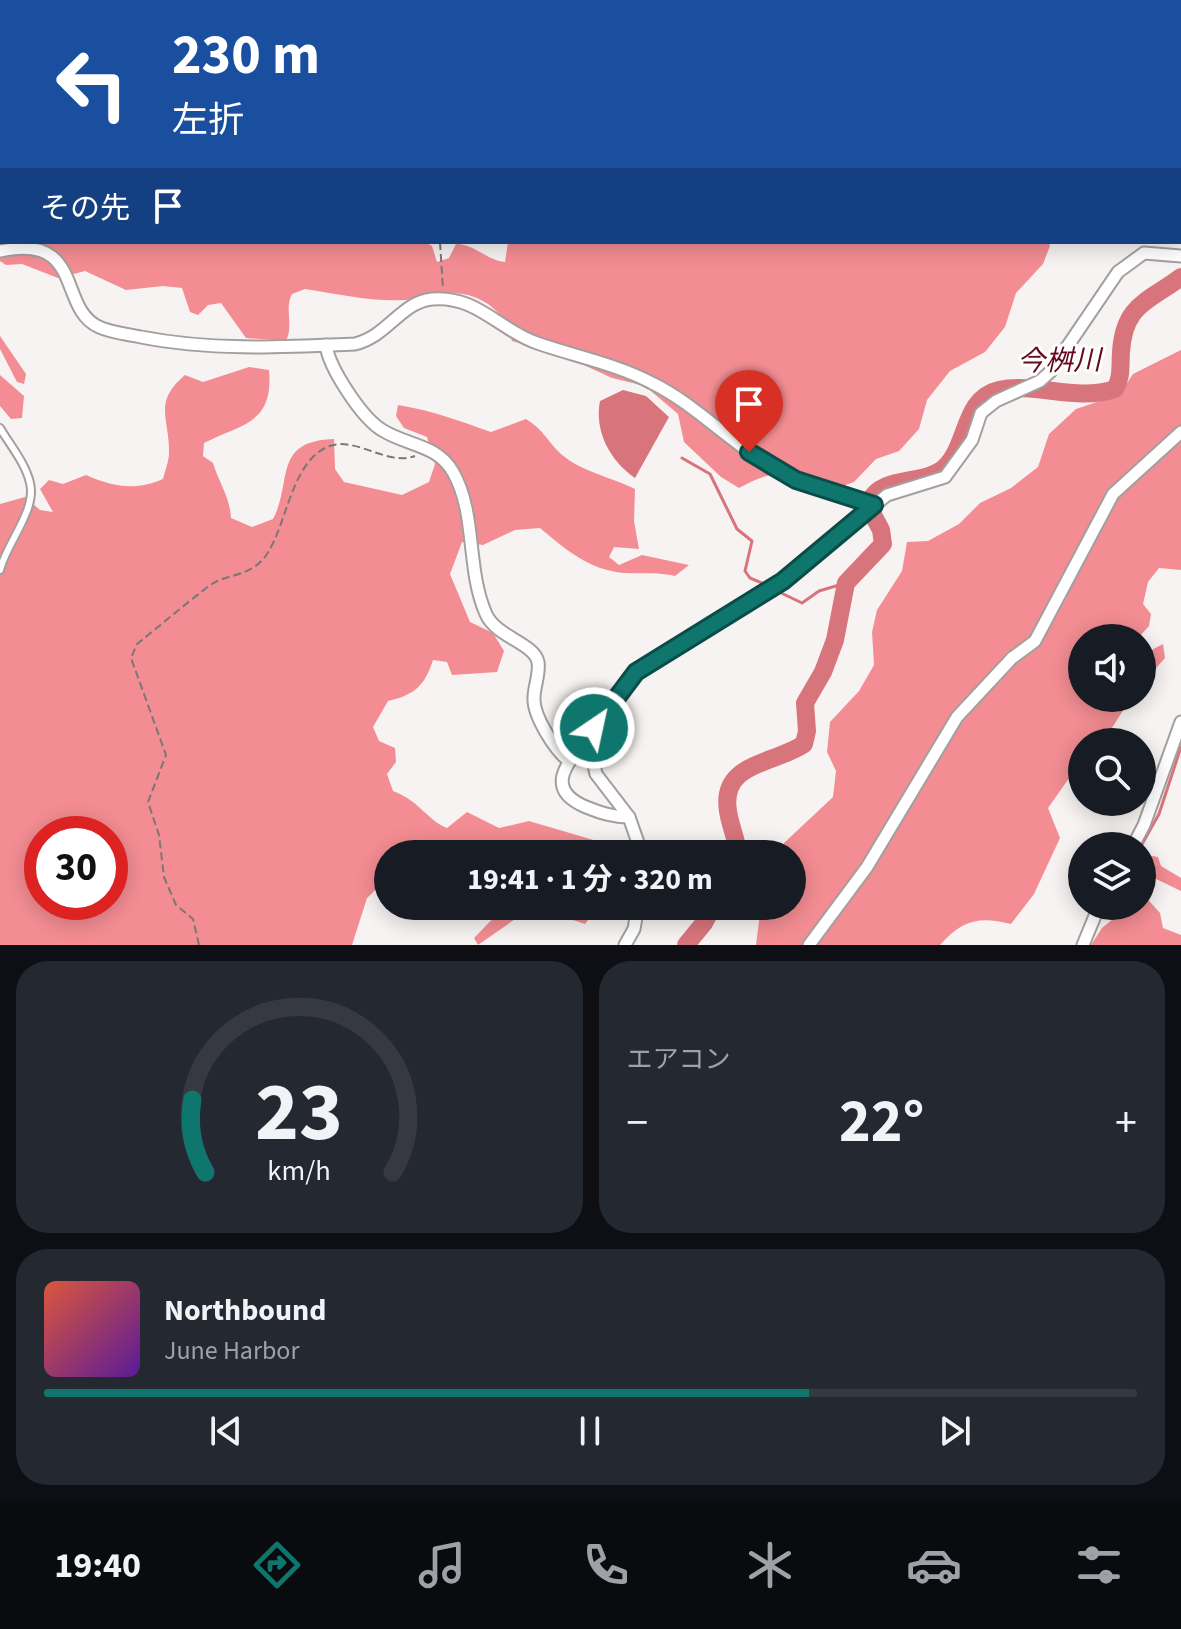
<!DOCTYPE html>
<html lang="ja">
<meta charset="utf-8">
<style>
body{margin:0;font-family:"Source Sans 3","Noto Sans JP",sans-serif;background:#242831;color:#f1f3f6;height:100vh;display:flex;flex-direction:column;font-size:30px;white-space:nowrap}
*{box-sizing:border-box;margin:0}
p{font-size:26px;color:#9ea1a6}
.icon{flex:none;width:44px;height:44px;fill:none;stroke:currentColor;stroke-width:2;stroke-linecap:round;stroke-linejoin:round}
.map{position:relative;height:945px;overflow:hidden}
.details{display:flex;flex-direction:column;gap:16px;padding:16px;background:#0d0f14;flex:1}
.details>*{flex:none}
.guide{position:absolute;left:0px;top:0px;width:1182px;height:244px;box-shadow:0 4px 20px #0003;background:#1a4fa0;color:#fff;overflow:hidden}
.buttons{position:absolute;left:1068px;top:624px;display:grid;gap:16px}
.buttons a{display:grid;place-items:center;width:88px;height:88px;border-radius:50%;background:#171b24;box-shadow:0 4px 20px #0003;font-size:40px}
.speed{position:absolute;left:24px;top:816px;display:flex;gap:16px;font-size:40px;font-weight:700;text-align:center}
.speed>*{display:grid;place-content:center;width:104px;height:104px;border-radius:50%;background:#171b24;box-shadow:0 4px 20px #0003;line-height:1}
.speed .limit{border:12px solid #d22;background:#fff;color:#111}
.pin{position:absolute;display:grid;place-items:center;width:68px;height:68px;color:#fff;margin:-82px -34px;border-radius:50% 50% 50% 0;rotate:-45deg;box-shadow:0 0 8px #0007}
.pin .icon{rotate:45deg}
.me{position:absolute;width:88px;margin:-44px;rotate:34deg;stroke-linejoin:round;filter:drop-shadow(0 0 6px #0008)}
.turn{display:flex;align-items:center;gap:28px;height:168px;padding:0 40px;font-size:36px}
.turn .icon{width:104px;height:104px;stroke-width:2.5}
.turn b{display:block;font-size:56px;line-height:68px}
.then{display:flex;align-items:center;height:76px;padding:0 40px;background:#0003;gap:16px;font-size:30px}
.big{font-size:60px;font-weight:700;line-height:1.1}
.details .card{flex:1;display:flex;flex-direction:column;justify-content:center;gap:12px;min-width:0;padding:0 28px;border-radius:32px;background:#242831}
.details .dial{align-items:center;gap:0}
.dial svg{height:208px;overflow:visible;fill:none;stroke:#363941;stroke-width:7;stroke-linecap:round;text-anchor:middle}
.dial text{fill:#f1f3f6;stroke:none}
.song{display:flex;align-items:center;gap:24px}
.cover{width:96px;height:96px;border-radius:12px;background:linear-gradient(135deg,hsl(10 70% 55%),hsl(270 70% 35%))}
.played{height:8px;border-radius:4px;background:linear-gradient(90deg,#0f766e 70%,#363941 70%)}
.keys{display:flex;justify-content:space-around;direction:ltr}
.heat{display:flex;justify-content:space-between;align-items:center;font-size:44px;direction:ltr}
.details .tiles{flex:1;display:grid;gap:16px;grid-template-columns:1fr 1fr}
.card:last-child{grid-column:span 2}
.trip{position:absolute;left:374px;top:840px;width:432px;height:80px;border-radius:40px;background:#171b24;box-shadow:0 4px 20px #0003;font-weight:700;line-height:80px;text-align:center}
.menu{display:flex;height:128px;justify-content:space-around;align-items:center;background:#090b0e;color:#9ea1a6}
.menu .icon{width:56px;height:56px}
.menu .on{color:#0f766e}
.menu b{font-size:36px;color:#f1f3f6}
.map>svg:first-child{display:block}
.forest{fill:#f38d93;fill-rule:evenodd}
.water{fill:#d8757c}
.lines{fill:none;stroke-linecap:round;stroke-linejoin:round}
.stream{stroke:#d8757c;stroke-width:3}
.river{stroke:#d8757c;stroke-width:18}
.service-casing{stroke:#a49f9f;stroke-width:10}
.minor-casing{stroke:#a49f9f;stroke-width:15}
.path{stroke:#7a7777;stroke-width:2;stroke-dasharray:8 4;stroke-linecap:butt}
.service{stroke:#fff;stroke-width:6}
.minor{stroke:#fff;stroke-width:11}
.route-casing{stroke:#0a4d48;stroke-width:20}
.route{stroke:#0f766e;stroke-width:14}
.labels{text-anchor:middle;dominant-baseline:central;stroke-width:6;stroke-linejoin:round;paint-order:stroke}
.water-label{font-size:28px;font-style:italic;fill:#65071d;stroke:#fff}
</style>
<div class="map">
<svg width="1181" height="945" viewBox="0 0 1181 945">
<rect width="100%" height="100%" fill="#f8f3f3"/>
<g class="forest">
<polygon points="38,0 470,0 472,2 34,2"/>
<path d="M2,29V242H425L432,246L437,262L449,258L456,244C475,244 486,260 505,262L508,242H1049L1050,246L1043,264L1016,293L1005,327L985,352L950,371L927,400L919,429L899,451L876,459L854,482L840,487C798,472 780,465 739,488L721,477L684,442L678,414L645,386L612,378L562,355L512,341C504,305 473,289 436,293C425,294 416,300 405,300C372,302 338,294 305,289L292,294C284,309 294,325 286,341L246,338L221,303L208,305L198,315L190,312L182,288L163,286L126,290L85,271L58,278L22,264L6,265L0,261Z"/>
<polygon points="0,336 26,374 24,384 17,382 0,349"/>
<path d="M1181,350V570L1159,568L1148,582L1143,604L1151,614L1149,626L1138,638H1082V698H1131L1103,742H1082V768L1072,774L1048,808L1060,838L1034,894L1011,924C979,916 962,920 940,945H756L761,906H792V854H779L784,843L833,797L836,771L827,752L830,722L859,691L874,665L872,632L877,610L902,571L907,542L928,541L959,524L980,503L1011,488L1038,467L1049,434L1076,409L1106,399L1125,386L1133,374Z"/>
<path d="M249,367L269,370C274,425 240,424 204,443L203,456L213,463C219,483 230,497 231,518L252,527L273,519C293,482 272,441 334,439L335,469L344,482L402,495L429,482L435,464L427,437L404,428L396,416L398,405C430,410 460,421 491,432L526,419C543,429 548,442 561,454C582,472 611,477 635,489L634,521L639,549L614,547L609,557L619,565L642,555L689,565L675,576C657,572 642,574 624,573C589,570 565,549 540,528L515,530L483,545L462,542L450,574L470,622L493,633L504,651L497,672L452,675L447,662L433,660C425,685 415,695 388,701L373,727L379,741L395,748L396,762L387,774L393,791C420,801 428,821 447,828L467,812L499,828L529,821L607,844V854H388V878L367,898L352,945H0V504L25,497L40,510L53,512L40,489L49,480L63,484L86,475C113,487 136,491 163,479C165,471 169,461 169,453C170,419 152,403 185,375L203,382ZM42,834H110V902H42Z"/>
<polygon points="0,375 24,396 22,418 11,419 0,406"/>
<polygon points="1163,644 1165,658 1142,684 1142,655"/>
<polygon points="1147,855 1158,857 1161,866 1181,878 1181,891 1152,877 1142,883 1142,861"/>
<polygon points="1142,893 1160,913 1163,928 1181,935 1181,945 1091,945 1102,928 1118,915 1117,906 1142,906"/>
<polygon points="505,906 599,906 585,924 549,912 521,915 478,945 474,938"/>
</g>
<path class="water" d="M623,390L646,396L669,417L635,478C610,461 594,431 600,401Z"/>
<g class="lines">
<g class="stream">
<polyline points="682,458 710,474 737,529 752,541 745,571 750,578 769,586"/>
<polyline points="775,590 802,603 819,591 846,583"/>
<polyline points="1141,846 1159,814 1181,747"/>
</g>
<g class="river">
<path d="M869,502C882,474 925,486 945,467C968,445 963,398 999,390C1035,382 1077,402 1115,389C1122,377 1120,367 1121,352C1124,304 1148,302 1181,277"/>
<path d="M738,854C737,839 730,826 728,811C720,762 775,764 804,744L807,731L805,703L823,672L835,640L846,583L883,544L881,530L872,513"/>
<polyline points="686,945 704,923 713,906"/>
</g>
<defs>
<path id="service" d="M0,428C10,445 26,464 30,483C37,510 6,544 0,570"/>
<g id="minor">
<polyline points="1051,0 1052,2"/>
<polyline points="39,2 41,0"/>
<polyline points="926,2 931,0"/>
<polyline points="0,54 2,51"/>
<path d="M0,251C85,233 57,308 99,327C112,333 128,334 141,337C212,351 284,347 355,344C388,336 401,302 432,299C477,295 499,330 537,343C574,356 616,364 652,383C691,402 724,436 761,460C795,483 835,493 874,505"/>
<path d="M326,345C329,368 362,418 382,430C407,446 437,444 453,472C477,514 466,569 486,614C496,637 534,643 538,662C540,674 534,686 534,698C533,716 555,750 569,761"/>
<path d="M592,743L583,744C562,768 548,791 586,807C601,813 613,817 629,817"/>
<polyline points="1133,846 1144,825 1181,722"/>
<polyline points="642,854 629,817 596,774 592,756 594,728 623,687 652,660 783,581 887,495 945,477 972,440 981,413 996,401 1040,381 1050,372 1118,272 1144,253 1181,256"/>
<polyline points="625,945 634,929 638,906"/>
<polyline points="809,945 867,867 957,717 1012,658 1035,641 1113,494 1181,432"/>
<polyline points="1083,945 1099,906"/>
</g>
</defs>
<use href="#service" class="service-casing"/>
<use href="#minor" class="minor-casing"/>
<g class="path">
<polyline points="541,0 543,2"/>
<polyline points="440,242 443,289"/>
<path d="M199,945L193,919L176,905L164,877L159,835L148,802L166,755L131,658L137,644C161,625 185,604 209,586C226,573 251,578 267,554C287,523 291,466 325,448C353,433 386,467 415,456"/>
</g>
<use href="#service" class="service"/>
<use href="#minor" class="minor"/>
</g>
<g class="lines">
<defs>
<polyline id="route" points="594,728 636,672 783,581 874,505 796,480 749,452"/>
</defs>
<use href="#route" class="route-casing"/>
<use href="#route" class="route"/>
</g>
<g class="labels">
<g class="water-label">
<text transform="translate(1059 361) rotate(-1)">今桝川</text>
</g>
</g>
</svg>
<div class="buttons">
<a><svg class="icon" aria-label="sound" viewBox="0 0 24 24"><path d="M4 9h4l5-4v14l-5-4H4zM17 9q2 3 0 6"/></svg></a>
<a><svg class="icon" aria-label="search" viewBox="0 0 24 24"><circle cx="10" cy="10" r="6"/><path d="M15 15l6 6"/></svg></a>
<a><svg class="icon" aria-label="layers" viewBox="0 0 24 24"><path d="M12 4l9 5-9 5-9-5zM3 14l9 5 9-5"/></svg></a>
</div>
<div class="speed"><div class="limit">30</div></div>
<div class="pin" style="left:749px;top:452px;background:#d93025"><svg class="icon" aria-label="arrive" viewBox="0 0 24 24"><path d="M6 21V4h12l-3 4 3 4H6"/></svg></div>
<svg class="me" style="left:594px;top:728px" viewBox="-20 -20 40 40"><circle r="17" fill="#0f766e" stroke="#fff" stroke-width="3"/><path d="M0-11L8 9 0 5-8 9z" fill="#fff"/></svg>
<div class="trip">19:41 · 1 分 · 320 m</div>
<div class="guide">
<div class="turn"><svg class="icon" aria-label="left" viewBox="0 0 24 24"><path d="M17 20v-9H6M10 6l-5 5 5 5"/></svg><div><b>230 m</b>左折</div></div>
<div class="then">その先<svg class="icon" aria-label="arrive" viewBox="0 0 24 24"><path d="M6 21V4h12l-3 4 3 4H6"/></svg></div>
</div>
</div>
<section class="details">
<div class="tiles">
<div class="card dial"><svg viewBox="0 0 100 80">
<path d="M14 69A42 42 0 1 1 86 69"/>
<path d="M14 69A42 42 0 0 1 9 41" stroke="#0f766e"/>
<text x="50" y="56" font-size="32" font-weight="700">23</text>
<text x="50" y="72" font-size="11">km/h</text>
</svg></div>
<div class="card"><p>エアコン</p>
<div class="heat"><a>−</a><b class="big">22°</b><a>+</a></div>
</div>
<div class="card">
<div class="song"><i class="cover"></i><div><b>Northbound</b><p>June Harbor</p></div></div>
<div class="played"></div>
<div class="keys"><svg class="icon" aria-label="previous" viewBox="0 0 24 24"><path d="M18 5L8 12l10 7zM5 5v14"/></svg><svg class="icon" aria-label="pause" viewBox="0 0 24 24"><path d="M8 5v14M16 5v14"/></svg><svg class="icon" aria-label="next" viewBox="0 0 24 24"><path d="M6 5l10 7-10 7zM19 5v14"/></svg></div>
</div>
</div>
</section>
<nav class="menu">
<b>19:40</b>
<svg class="icon on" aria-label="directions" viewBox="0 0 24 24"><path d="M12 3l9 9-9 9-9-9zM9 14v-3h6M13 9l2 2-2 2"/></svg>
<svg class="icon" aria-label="music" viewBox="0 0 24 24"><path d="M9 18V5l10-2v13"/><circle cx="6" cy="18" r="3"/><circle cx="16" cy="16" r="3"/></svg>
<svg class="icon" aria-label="phone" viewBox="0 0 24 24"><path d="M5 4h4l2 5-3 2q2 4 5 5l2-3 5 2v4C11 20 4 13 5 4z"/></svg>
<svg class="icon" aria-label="climate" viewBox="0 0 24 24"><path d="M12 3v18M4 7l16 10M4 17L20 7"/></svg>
<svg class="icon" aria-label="car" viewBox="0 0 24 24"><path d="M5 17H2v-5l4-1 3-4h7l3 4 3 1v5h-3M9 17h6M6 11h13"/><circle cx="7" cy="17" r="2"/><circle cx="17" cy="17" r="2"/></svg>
<svg class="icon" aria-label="filters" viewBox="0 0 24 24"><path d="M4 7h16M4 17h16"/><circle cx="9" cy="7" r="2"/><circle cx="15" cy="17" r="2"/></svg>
</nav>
